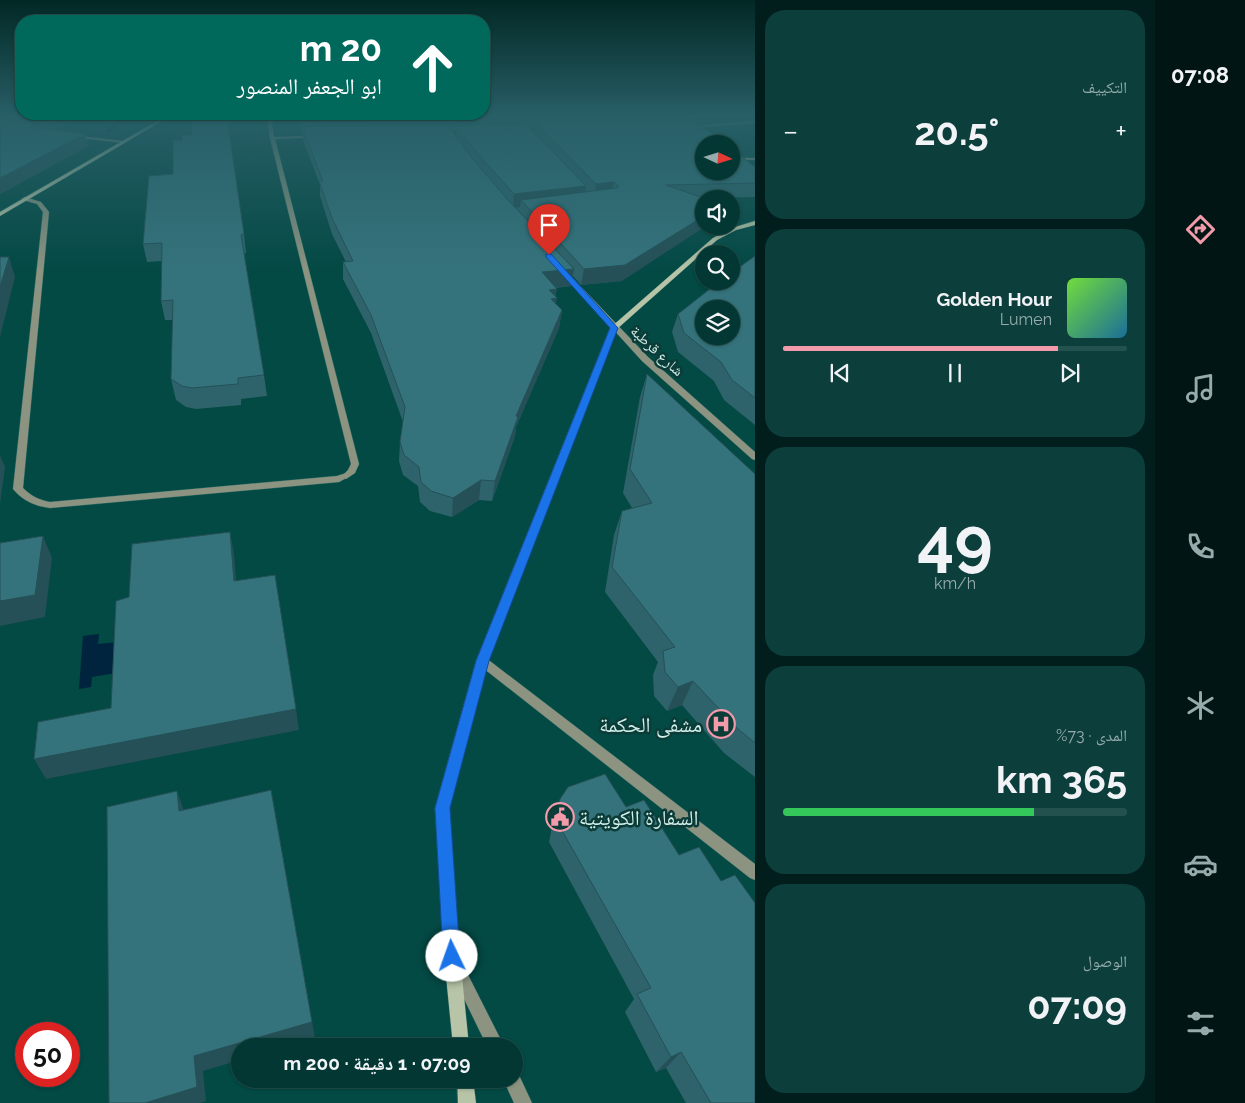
<!DOCTYPE html>
<html lang="ar">
<meta charset="utf-8">
<style>
body{margin:0;font-family:Raleway,"Noto Naskh Arabic",sans-serif;background:#0c3f3b;color:#f1f3f6;direction:rtl;height:100vh;display:flex;flex-direction:column;font-size:19px;white-space:nowrap}
*{box-sizing:border-box;margin:0}
p{font-size:16px;color:#96acac}
.icon{flex:none;width:28px;height:28px;fill:none;stroke:currentColor;stroke-width:2;stroke-linecap:round;stroke-linejoin:round}
.map{position:relative;flex:1;overflow:hidden;direction:ltr}
.side{display:flex;flex-direction:column;gap:10px;padding:10px;background:#011e1c;width:400px}
.side>*{flex:none}
.top-card{position:absolute;left:15px;top:15px;width:475px;height:105px;border-radius:20px;box-shadow:0 1px 4px #0004,0 0 0 1px #23514e;direction:rtl;background:#00695c;color:#fff;overflow:hidden}
.needle{width:32px;rotate:94deg}
.fabs{position:absolute;left:695px;top:135px;display:grid;gap:10px}
.fabs a{display:grid;place-items:center;width:45px;height:45px;border-radius:50%;background:#023733;box-shadow:0 1px 4px #0004,0 0 0 1px #23514e;font-size:25px}
.speed{position:absolute;left:15px;top:1022px;display:flex;gap:10px;font-size:25px;font-weight:700;text-align:center}
.speed>*{display:grid;place-content:center;width:65px;height:65px;border-radius:50%;background:#023733;box-shadow:0 1px 4px #0004,0 0 0 1px #23514e;line-height:1}
.speed .limit{border:8px solid #d22;background:#fff;color:#111}
.pin{position:absolute;display:grid;place-items:center;width:42px;height:42px;color:#fff;margin:-51px -21px;border-radius:50% 50% 50% 0;rotate:-45deg;box-shadow:0 0 5px #0007}
.pin .icon{rotate:45deg}
.me{position:absolute;width:55px;margin:-28px;rotate:357deg;stroke-linejoin:round;filter:drop-shadow(0 0 4px #0008)}
.turn{display:flex;align-items:center;gap:18px;height:105px;padding:0 25px;font-size:22px}
.turn .icon{width:65px;height:65px;stroke-width:2.5}
.turn b{display:block;font-size:35px;line-height:42px}
.big{font-size:38px;font-weight:700;line-height:1.1}
.side .tile{flex:1;display:flex;flex-direction:column;justify-content:center;gap:8px;min-width:0;padding:0 18px;border-radius:20px;background:#0c3f3b}
.side .dial{align-items:center;gap:0}
.dial b{font-size:65px;line-height:1}
.song{display:flex;align-items:center;gap:15px}
.cover{width:60px;height:60px;border-radius:8px;background:linear-gradient(135deg,hsl(100 70% 55%),hsl(200 70% 35%))}
.played{height:5px;border-radius:2px;background:linear-gradient(90deg,#f39aab 80%,#23514e 80%)}
.keys{display:flex;justify-content:space-around;direction:ltr}
.heat{display:flex;justify-content:space-between;align-items:center;font-size:28px;direction:ltr}
.charge{height:8px;border-radius:4px;background:linear-gradient(90deg,#34c759 73%,#23514e 0)}
.trip{position:absolute;left:231px;top:1038px;width:292px;height:50px;border-radius:25px;background:#023733;box-shadow:0 1px 4px #0004,0 0 0 1px #23514e;font-weight:700;line-height:50px;text-align:center;direction:rtl}
main{display:flex;flex:1;min-height:0}
.tab-bar{display:flex;flex-direction:column;width:90px;justify-content:space-around;align-items:center;background:#011614;color:#96acac}
.tab-bar .icon{width:35px;height:35px}
.tab-bar .current{color:#f39aab}
.tab-bar b{font-size:22px;color:#f1f3f6}
.map>svg:first-child{display:block}
.water{fill:#00233e}
.lines{fill:none;stroke-linecap:round;stroke-linejoin:round}
.stream{fill:#00233e;fill-rule:evenodd}
.service-casing{stroke:#286762;stroke-width:1}
.minor-casing{stroke:#286762;stroke-width:1}
.secondary-casing{stroke:#286762;stroke-width:1}
.service{fill:#8c9481;fill-rule:evenodd}
.minor{fill:#8c9481;fill-rule:evenodd}
.secondary{fill:#b7c4a7;fill-rule:evenodd}
.wall{fill:#2e636b;fill-rule:evenodd}
.shaded-wall{fill:#255057}
.building{fill:#35737c;stroke:#255057;fill-rule:evenodd}
.route{fill:#1a73e8;stroke:#114b97}
.labels{text-anchor:middle;dominant-baseline:central;stroke-width:5;stroke-linejoin:round;paint-order:stroke}
.far-street-label{font-size:15px;fill:#d1efeb;stroke:#0c3c38}
.near-poi-label{font-size:21px;fill:#d1efeb;stroke:#0c3c38;text-anchor:end}
</style>
<main>
<nav class="tab-bar">
<b>07:08</b>
<svg class="icon current" aria-label="directions" viewBox="0 0 24 24"><path d="M12 3l9 9-9 9-9-9zM9 14v-3h6M13 9l2 2-2 2"/></svg>
<svg class="icon" aria-label="music" viewBox="0 0 24 24"><path d="M9 18V5l10-2v13"/><circle cx="6" cy="18" r="3"/><circle cx="16" cy="16" r="3"/></svg>
<svg class="icon" aria-label="phone" viewBox="0 0 24 24"><path d="M5 4h4l2 5-3 2q2 4 5 5l2-3 5 2v4C11 20 4 13 5 4z"/></svg>
<svg class="icon" aria-label="climate" viewBox="0 0 24 24"><path d="M12 3v18M4 7l16 10M4 17L20 7"/></svg>
<svg class="icon" aria-label="car" viewBox="0 0 24 24"><path d="M5 17H2v-5l4-1 3-4h7l3 4 3 1v5h-3M9 17h6M6 11h13"/><circle cx="7" cy="17" r="2"/><circle cx="17" cy="17" r="2"/></svg>
<svg class="icon" aria-label="filters" viewBox="0 0 24 24"><path d="M4 7h16M4 17h16"/><circle cx="9" cy="7" r="2"/><circle cx="15" cy="17" r="2"/></svg>
</nav>
<section class="side">
<div class="tile"><p>التكييف</p>
<div class="heat"><a>−</a><b class="big">20.5°</b><a>+</a></div>
</div>
<div class="tile">
<div class="song"><i class="cover"></i><div><b>Golden Hour</b><p>Lumen</p></div></div>
<div class="played"></div>
<div class="keys"><svg class="icon" aria-label="previous" viewBox="0 0 24 24"><path d="M18 5L8 12l10 7zM5 5v14"/></svg><svg class="icon" aria-label="pause" viewBox="0 0 24 24"><path d="M8 5v14M16 5v14"/></svg><svg class="icon" aria-label="next" viewBox="0 0 24 24"><path d="M6 5l10 7-10 7zM19 5v14"/></svg></div>
</div>
<div class="tile dial"><b>49</b><p>km/h</p></div>
<div class="tile"><p>المدى · 73%</p><b class="big">365 km</b><div class="charge"></div></div>
<div class="tile"><p>الوصول</p><b class="big">07:09</b></div>
</section>
<div class="map">
<svg width="755" height="1103" viewBox="0 0 755 1103">
<rect width="100%" height="100%" fill="#034944"/>
<polygon class="water" points="99,634 98,644 118,642 116,673 92,677 91,687 79,689 83,636"/>
<g class="lines">
<polygon class="stream" points="122,117 127,117 110,132 106,132 106,130"/>
<defs>
<path id="service" d="M25,197L41,202L49,212L23,488C31,496 39,500 50,502L337,476L346,473L349,474L350,476L339,482L50,508C35,506 23,501 13,489L43,212L37,204L23,200L22,199Z"/>
<g id="minor">
<polygon points="267,117 271,117 274,137 317,136 319,137 275,139 359,464 355,473 346,479 342,476 348,470 351,464 270,138"/>
<polygon points="755,121 755,123 689,128 687,127"/>
<polygon points="71,135 123,141 125,142 123,143 73,137"/>
<polygon points="738,158 755,158 755,160 740,160"/>
<polygon points="562,271 566,271 648,357 755,452 755,460 752,459 642,361 562,273"/>
<polygon points="482,656 486,658 755,864 755,880 750,878 478,664 476,661 478,658"/>
<polygon points="456,958 461,961 504,1046 487,1046 448,966 451,961"/>
<polygon points="515,1072 518,1073 532,1103 514,1103 503,1079 515,1079"/>
</g>
<g id="secondary">
<polygon points="164,117 169,117 0,216 0,212"/>
<polygon points="755,221 755,225 736,230 717,240 617,329 488,661 449,808 460,956 469,1046 453,1046 444,956 435,808 476,661 610,328 713,238 732,228"/>
<polygon points="457,1079 473,1079 476,1103 458,1103"/>
</g>
</defs>
<use href="#service" class="service-casing"/>
<use href="#minor" class="minor-casing"/>
<use href="#secondary" class="secondary-casing"/>
<use href="#service" class="service"/>
<use href="#minor" class="minor"/>
<use href="#secondary" class="secondary"/>
</g>
<g class="wall">
<polygon points="0,117 80,117 53,130 85,134 88,146 0,194"/>
<path d="M301,117H685L755,167V197L703,198L622,281L581,285L573,276L571,286L556,288V304L562,310L559,328L516,427L515,436L492,501L479,500L452,517L430,511L420,502L418,486L403,475L399,461L400,442L403,422L371,333L343,279V262H346L332,234L320,196V185L303,140V134H302ZM442,119L446,124L442,125ZM530,128H535V133ZM452,131H456V136Z"/>
<polygon points="244,234 246,253 244,253 264,375 267,396 241,399 241,405 196,409 186,407 176,400 171,379 173,320 165,320 161,301 162,261 147,262 143,244"/>
<polygon points="755,256 755,425 724,400 714,381 678,352 672,332 678,314"/>
<polygon points="647,374 755,474 755,777 724,753 682,705 667,711 654,696 653,675 658,662 605,592 614,535 622,511 632,508 623,493 640,397"/>
<polygon points="560,799 755,1103 686,1103 666,1068 656,1072 625,1012 634,999 549,842 553,822"/>
</g>
<g class="shaded-wall">
<polygon points="53,117 80,117 52,130 49,119"/>
<polygon points="39,123 43,135 30,127"/>
<polygon points="85,134 88,146 0,194 0,178"/>
<polygon points="614,182 611,196 594,198 596,184"/>
<polygon points="586,186 584,200 521,200 520,207 513,208 514,194"/>
<polygon points="704,216 704,226 706,226 622,281 581,285 584,269"/>
<polygon points="9,257 15,277 0,337 0,287"/>
<polygon points="574,269 571,286 539,289 542,272"/>
<polygon points="557,289 555,298 557,298 554,315 549,290"/>
<polygon points="562,310 559,328 516,427 515,436 492,501 495,481 516,416"/>
<polygon points="0,455 5,467 0,504"/>
<polygon points="481,480 479,500 452,517 453,498"/>
<polygon points="230,532 234,554 238,603 234,581"/>
<polygon points="43,536 52,558 45,617 0,626 0,601"/>
<polygon points="693,681 682,705 667,711 678,687"/>
<polygon points="296,709 299,730 46,779 34,759"/>
<polygon points="271,790 315,1038 288,1046 240,1046 240,1060 203,1071 206,1101 200,1103 145,1103 194,1056"/>
<polygon points="177,791 185,814 179,811"/>
<polygon points="681,1052 666,1068 656,1072 671,1057"/>
</g>
<g class="building">
<polygon points="31,117 53,117 49,119"/>
<polygon points="191,117 227,117 244,234 241,235 264,375 238,378 238,384 192,388 182,386 171,379 173,300 161,301 162,243 143,244 149,176 173,174 173,140 182,141 182,135 192,135"/>
<polygon points="301,117 440,117 442,119 301,122"/>
<polygon points="450,117 513,117 452,119"/>
<polygon points="672,117 685,117 715,135 726,144 704,144 704,171 731,171 731,148 755,167 755,183 666,185 706,199 704,199 704,216 625,265 584,269 521,200 617,188 619,186 614,182 596,184 536,123"/>
<polygon points="0,119 39,123 30,127 85,134 0,178"/>
<polygon points="447,124 472,158 507,199 574,269 542,272 557,289 549,290 557,298 551,299 562,310 516,416 518,417 495,481 481,480 453,498 431,491 421,482 419,467 404,455 400,442 405,407 371,315 343,262 353,261 332,218 319,181 323,181 302,127"/>
<polygon points="526,124 586,186 514,194 479,155 456,126"/>
<path d="M755,256V398L732,380L721,362L684,333L678,314L720,281H731V273ZM704,309H731V336H704Z"/>
<polygon points="0,257 9,257 0,287"/>
<polygon points="647,374 755,474 755,743 738,729 693,681 678,687 665,672 663,651 675,647 612,567 622,511 652,503 630,469"/>
<polygon points="230,532 234,581 275,575 296,709 34,759 38,722 111,708 116,601 129,597 132,544"/>
<polygon points="43,536 35,595 0,601 0,543"/>
<polygon points="605,774 626,807 644,800 679,855 699,847 721,881 735,875 755,903 755,1103 711,1103 681,1052 671,1057 637,994 651,988 556,820 560,799 568,787"/>
<polygon points="271,790 312,1022 194,1056 197,1087 145,1103 109,1103 107,807 177,791 179,811"/>
</g>
<linearGradient id="sky" x2="0" y2="1"><stop stop-color="#022825"/><stop offset="0.43" stop-color="#285f67"/><stop offset="1" stop-color="#285f67" stop-opacity="0"/></linearGradient>
<rect width="755" height="271" fill="url(#sky)"/>
<polygon class="route" points="546,254 551,254 618,328 489,661 450,808 460,956 458,962 452,965 445,962 443,956 435,808 476,661 610,328 546,257"/>
<defs>
<symbol id="hospital-ring" viewBox="-11 -11 22 22"><circle r="9.5" fill="#0c3c38" stroke="#f39aab" stroke-width="1.5"/><path d="M-5-5h3v3.5h4V-5h3V5h-3V1.5h-4V5h-3Z" fill="#f39aab"/></symbol>
<symbol id="civic-ring" viewBox="-11 -11 22 22"><circle r="9.5" fill="#0c3c38" stroke="#f39aab" stroke-width="1.5"/><path d="M-.6-6.5H3V-4.5H.6V-3L4-1V1h2V6H-6V1h2V-1L-.6-3ZM-1.2 2.5V6h2.4V2.5Z" fill="#f39aab"/></symbol>
</defs>
<g fill-rule="evenodd">
<use href="#hospital-ring" x="705" y="708" width="32" height="32"/>
<use href="#civic-ring" x="544" y="801" width="32" height="32"/>
</g>
<g class="labels">
<g class="far-street-label">
<text transform="translate(657 351) rotate(43)">شارع قرطبة</text>
</g>
<g class="near-poi-label">
<text x="702" y="724">مشفى الحكمة</text>
<text x="579" y="817" text-anchor="start">السفارة الكويتية</text>
</g>
</g>
</svg>
<div class="fabs">
<a><svg class="needle" viewBox="-14 -14 28 28"><path d="M0-13l5 13h-10z" fill="#e53935"/><path d="M0 13l5-13h-10z" fill="#96acac"/></svg></a>
<a><svg class="icon" aria-label="sound" viewBox="0 0 24 24"><path d="M4 9h4l5-4v14l-5-4H4zM17 9q2 3 0 6"/></svg></a>
<a><svg class="icon" aria-label="search" viewBox="0 0 24 24"><circle cx="10" cy="10" r="6"/><path d="M15 15l6 6"/></svg></a>
<a><svg class="icon" aria-label="layers" viewBox="0 0 24 24"><path d="M12 4l9 5-9 5-9-5zM3 14l9 5 9-5"/></svg></a>
</div>
<div class="speed"><div class="limit">50</div></div>
<div class="pin" style="left:549px;top:255px;background:#d93025"><svg class="icon" aria-label="arrive" viewBox="0 0 24 24"><path d="M6 21V4h12l-3 4 3 4H6"/></svg></div>
<svg class="me" style="left:452px;top:956px" viewBox="-20 -20 40 40"><circle r="19" fill="#fff"/><path d="M0-13L10 11 0 6-10 11z" fill="#1a73e8"/></svg>
<div class="trip">07:09 · 1 دقيقة · 200 m</div>
<div class="top-card">
<div class="turn"><svg class="icon" aria-label="ahead" viewBox="0 0 24 24"><path d="M12 20V5M6 11l6-6 6 6"/></svg><div><b>20 m</b>ابو الجعفر المنصور</div></div>
</div>
</div>
</main>
